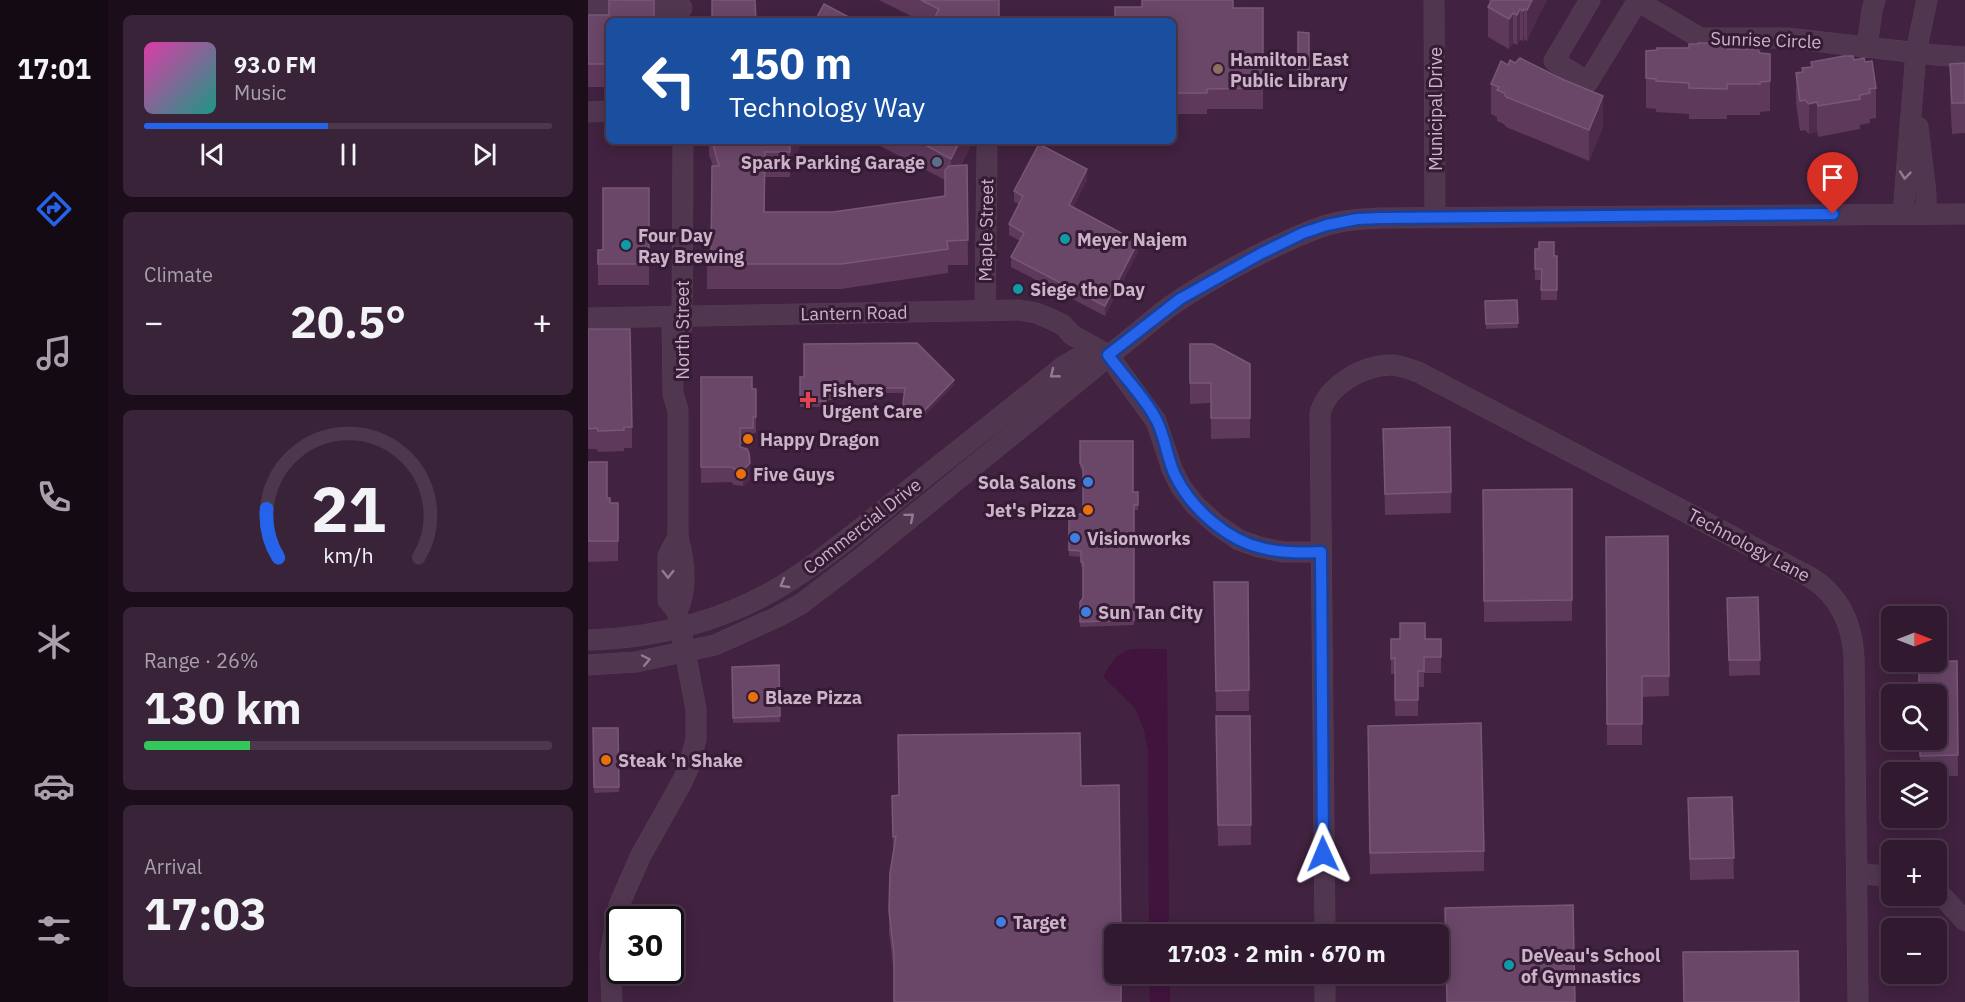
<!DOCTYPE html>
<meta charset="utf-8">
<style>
body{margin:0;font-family:"IBM Plex Sans",sans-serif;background:#392338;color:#f1f3f6;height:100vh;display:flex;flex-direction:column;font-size:22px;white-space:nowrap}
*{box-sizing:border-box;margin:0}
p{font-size:20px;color:#a8a1ab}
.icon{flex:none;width:33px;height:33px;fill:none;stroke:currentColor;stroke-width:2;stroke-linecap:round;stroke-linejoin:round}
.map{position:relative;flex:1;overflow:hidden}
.details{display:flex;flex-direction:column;gap:15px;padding:15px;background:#1b0e1a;width:480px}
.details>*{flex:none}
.guide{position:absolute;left:18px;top:18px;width:570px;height:126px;border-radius:9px;box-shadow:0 3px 15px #0003,0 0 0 2px #4c384c;background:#1a4fa0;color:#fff;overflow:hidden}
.needle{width:39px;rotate:90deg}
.tools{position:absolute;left:1293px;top:606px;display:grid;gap:12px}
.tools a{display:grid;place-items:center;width:66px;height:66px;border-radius:9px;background:#311a30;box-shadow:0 3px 15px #0003,0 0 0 2px #4c384c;font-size:30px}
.speed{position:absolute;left:18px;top:906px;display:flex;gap:12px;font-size:30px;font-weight:700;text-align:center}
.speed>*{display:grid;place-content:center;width:78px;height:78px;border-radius:50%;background:#311a30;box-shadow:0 3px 15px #0003,0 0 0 2px #4c384c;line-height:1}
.speed .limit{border:3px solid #111;border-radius:9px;background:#fff;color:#111}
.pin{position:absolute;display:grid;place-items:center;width:51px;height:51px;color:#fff;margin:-62px -26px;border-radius:50% 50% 50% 0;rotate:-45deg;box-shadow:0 0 6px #0007}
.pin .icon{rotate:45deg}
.me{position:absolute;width:66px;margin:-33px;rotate:359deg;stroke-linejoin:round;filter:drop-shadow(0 0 4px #0008)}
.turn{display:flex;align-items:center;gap:21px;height:126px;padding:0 24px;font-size:27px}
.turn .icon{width:78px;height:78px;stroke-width:2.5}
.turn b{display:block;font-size:42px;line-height:51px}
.big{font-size:45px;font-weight:700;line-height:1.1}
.details .widget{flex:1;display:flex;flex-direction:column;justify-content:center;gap:9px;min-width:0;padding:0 21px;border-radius:9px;background:#392338}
.details .dial{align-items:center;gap:0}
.dial svg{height:156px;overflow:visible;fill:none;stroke:#4c384c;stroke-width:7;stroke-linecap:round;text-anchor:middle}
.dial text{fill:#f1f3f6;stroke:none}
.song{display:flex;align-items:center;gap:18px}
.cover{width:72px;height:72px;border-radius:9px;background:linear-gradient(135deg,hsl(320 70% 55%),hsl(170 70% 35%))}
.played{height:6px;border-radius:3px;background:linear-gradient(90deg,#2563eb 45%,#4c384c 45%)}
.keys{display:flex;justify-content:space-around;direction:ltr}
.heat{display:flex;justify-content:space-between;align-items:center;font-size:33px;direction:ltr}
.charge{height:9px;border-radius:4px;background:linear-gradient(90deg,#34c759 26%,#4c384c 0)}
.trip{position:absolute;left:516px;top:924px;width:345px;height:60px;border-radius:9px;background:#311a30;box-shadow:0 3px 15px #0003,0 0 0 2px #4c384c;font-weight:700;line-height:60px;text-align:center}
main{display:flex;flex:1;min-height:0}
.tab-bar{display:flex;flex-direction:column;width:108px;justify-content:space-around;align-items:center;background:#140a13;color:#a8a1ab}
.tab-bar .icon{width:42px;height:42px}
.tab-bar .selected{color:#2563eb}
.tab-bar b{font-size:27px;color:#f1f3f6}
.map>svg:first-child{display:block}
.water{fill:#41143e}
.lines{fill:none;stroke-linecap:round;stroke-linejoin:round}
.minor-casing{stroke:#573d55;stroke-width:21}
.minor{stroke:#51364f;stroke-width:20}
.wall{fill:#5e395c}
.shaded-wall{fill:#4e2a4c}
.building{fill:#6a4668;stroke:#795777;stroke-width:1.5}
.oneway{stroke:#957b92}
.route-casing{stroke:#184099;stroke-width:15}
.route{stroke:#2563eb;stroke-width:10}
.education-dot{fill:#8d6e63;stroke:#361b34;stroke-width:2}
.service-dot{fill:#5c6f8a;stroke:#361b34;stroke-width:2}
.culture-dot{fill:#0f9aa8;stroke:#361b34;stroke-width:2}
.health-dot{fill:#e0444e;stroke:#361b34;stroke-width:2}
.food-dot{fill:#e8710a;stroke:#361b34;stroke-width:2}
.shop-dot{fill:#3f7fe0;stroke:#361b34;stroke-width:2}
.labels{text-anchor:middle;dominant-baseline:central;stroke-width:6;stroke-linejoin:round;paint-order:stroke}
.street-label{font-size:18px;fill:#ccb3c9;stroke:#361b34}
.poi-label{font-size:18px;font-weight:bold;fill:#ccb3c9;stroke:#361b34;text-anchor:start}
</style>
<main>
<nav class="tab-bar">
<b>17:01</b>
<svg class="icon selected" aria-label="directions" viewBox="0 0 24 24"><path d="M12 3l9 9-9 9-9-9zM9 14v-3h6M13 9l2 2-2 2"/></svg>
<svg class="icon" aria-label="music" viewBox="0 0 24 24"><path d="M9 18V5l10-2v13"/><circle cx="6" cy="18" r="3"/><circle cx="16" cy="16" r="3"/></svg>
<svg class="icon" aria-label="phone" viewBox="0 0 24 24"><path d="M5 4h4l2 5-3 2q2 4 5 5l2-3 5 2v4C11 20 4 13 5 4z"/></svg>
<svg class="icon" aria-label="climate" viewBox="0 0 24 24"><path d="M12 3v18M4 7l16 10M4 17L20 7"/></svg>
<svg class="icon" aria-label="car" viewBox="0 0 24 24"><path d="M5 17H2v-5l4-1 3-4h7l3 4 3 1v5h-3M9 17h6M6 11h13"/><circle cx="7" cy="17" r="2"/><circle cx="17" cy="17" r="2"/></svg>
<svg class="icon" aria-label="filters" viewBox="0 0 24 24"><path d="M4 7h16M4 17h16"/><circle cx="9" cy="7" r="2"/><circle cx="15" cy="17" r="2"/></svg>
</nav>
<section class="details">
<div class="widget">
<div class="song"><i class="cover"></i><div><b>93.0 FM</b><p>Music</p></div></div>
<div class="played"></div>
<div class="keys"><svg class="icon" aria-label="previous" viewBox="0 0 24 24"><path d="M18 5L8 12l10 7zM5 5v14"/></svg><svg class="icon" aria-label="pause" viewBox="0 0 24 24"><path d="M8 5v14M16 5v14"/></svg><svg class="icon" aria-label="next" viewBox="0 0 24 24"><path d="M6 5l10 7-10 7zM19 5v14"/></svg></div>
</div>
<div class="widget"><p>Climate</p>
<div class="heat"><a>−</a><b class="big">20.5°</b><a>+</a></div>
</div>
<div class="widget dial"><svg viewBox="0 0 100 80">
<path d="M14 69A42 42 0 1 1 86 69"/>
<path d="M14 69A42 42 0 0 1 8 44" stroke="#2563eb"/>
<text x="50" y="56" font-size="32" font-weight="700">21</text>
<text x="50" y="72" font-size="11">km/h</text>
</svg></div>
<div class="widget"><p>Range · 26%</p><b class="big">130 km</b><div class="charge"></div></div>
<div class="widget"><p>Arrival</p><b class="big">17:03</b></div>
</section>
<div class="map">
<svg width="1377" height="1002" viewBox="0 0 1377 1002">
<rect width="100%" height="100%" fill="#412240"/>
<g class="water">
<path d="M579,649L581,934H561L560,751L556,730L547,708L515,677C534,642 543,650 579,649Z"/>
<polygon points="561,974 582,974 582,1002 562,1002"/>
</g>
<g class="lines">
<defs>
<g id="minor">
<polyline points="846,0 847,218"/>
<polyline points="1002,0 966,61 1000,82 1050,0"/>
<polyline points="1048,0 1112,38 1199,38 1348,55 1377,57"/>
<polyline points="0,9 94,8"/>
<polyline points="1279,47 1284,10 1287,0"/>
<polyline points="0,112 21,111"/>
<polyline points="1330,127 1338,193 1338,214"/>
<polyline points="1315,214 1328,52 1339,0"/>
<polyline points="397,311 399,149"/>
<path d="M84,316L85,394L90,410V537C96,560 100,589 89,611"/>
<polyline points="0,318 431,310 448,313 465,320 475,325 484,335 520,355 568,421 584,469 593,487 607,505 629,525 651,540 671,547 695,552 733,552"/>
<polyline points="94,327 95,141"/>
<path d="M0,640C72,638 143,619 203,580C245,553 284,519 323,488C373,448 423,409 473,368L488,359L520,355"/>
<path d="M0,665L48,662L127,645L189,617L213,604L277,555L577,310C611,285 649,265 686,247C706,238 725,228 747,223C762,219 778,219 793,218L1377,214"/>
<polyline points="1269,873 1304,877"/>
<polyline points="1348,893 1355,897 1377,921"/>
<path d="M737,934L732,413C740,385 775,365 803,365C812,365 821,369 830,372L1222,577C1251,595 1264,623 1266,657L1270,1002"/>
<polyline points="737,974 737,1002"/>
<polyline points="24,1002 22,955 31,905 53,855 94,782 101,766 108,739 108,709 97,652 89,611 80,600 80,556 90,537"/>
</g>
</defs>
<use href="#minor" class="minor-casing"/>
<use href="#minor" class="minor"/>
</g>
<g class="wall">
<polygon points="291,0 411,0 411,21 333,21"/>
<polygon points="901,0 959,0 953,11 939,41 936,39 935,41 932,40 929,45 925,43 921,49 900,37 900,7 901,5"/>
<polygon points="554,7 675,8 675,109 619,109 619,114 585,114 585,21"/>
<polygon points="0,15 21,21 21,87 0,87"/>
<polygon points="710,32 721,33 721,78 710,78"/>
<polygon points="1132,45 1140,49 1182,54 1182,111 1172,112 1172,115 1139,115 1139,119 1101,119 1101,114 1068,112 1068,109 1058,108 1058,51"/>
<polygon points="1266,60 1277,62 1288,88 1288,118 1282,119 1282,123 1272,125 1272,129 1230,137 1229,132 1221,134 1217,130 1212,131 1208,103 1208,73 1214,72 1214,68 1223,67 1223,62"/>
<polygon points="1377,63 1377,133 1364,134 1362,94 1362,64"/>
<polygon points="903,84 1015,127 1001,161 918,127 916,124 909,121 909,117 903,114"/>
<polygon points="121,141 214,141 209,153 202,158 202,177 177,177 177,212 245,212 357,196 357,180 283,141 385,141 373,165 379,165 380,265 360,265 360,273 253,289 119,289 119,251 123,251 125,166 121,155"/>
<polygon points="499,180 485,207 550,252 517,316 423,267 423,257 432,241 421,235 421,224 431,204 426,202 426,191"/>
<polygon points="61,188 61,285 10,285 10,250 15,250"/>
<polygon points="969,256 969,300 953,300 953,280 947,280 947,269"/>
<polygon points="929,300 930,328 898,329 897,301"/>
<polygon points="0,329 44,427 44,448 36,448 36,451 10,452 9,449 0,449"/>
<polygon points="602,344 662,364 662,438 623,439 623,403 602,404"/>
<polygon points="113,377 168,389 168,433 165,433 165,444 152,444 162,479 155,486 146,485 143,482 113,483"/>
<polygon points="212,377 366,385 335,417 329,420 322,418 317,415 315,409 317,393 289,393 289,400 238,400 238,407 212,407"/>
<polygon points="795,429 863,492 863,513 797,515"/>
<polygon points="492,441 545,492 550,492 550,510 546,510 546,625 492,627 492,602 495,598 495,567 493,567 493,557 481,556 481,514 495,514 495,472 492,468"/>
<polygon points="0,462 22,503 30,503 30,561 0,562"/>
<polygon points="984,489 984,621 896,622 895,490"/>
<polygon points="1080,536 1081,696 1054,697 1054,745 1019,745 1018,537"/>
<polygon points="626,582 660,582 661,711 628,711"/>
<polygon points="1170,597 1172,675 1141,676 1139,598"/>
<polygon points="803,639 853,639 853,673 836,673 836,687 830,687 830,716 807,716 807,674 803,674"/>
<polygon points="1369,661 1370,776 1348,776 1348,772 1332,772 1332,740"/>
<polygon points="191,665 192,722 145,723 144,667"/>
<polygon points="628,716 662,716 663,845 630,846"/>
<polygon points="5,728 30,728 31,792 6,793"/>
<polygon points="492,733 306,974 301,932 302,873 305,852 304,796 311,795"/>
<polygon points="780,747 896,851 896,871 782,874"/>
<polygon points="1144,797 1146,879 1102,880 1100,798"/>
</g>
<g class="shaded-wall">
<polygon points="944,0 959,0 953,11 939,41 939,10"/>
<polygon points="932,9 932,40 929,45 929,15"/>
<polygon points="936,9 936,39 935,41 935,11"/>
<polygon points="925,13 925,43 921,49 921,19"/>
<polygon points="1015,96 1015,127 1001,161 1001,130"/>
<polygon points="1229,102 1229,132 1221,134 1221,104"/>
<polygon points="202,141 214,141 209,153 202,158 202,177"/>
<polygon points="372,141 385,141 363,183 363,159"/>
<polygon points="499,169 499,180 481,216 481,205"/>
<polygon points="550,242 550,252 517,316 517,306"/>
<polygon points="366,380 366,385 335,417 329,420 329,414"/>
<polygon points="162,463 162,479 155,486 155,470"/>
</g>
<g class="building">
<polygon points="21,0 66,0 66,21 21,21 21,64 0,64 0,15 21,15"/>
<polygon points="124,0 167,0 168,21 124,21"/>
<polygon points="333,0 411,0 411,21 350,21 346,19 351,9"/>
<polygon points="554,0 645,0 645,8 675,8 675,88 619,89 619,93 585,93 585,21 527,21 527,7 554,7"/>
<polygon points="904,0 944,0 939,10 936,9 935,11 932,9 929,15 925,13 921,19 900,7"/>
<polygon points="236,4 268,21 227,21"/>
<polygon points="710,32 721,33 721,69 710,69"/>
<polygon points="1110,43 1132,43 1132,45 1140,45 1140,49 1170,49 1172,53 1182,54 1182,81 1172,82 1172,84 1139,84 1139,89 1101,88 1101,83 1068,81 1068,79 1058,78 1058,51 1069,50 1069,48 1101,48 1101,44 1110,44"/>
<polygon points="1256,56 1265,56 1266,60 1276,58 1277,62 1284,61 1288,88 1281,89 1282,93 1272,95 1272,99 1230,106 1229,102 1221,104 1217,100 1212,101 1208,73 1215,72 1214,68 1224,67 1223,62"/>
<polygon points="932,58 976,80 1015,96 1001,130 918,97 916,93 909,90 911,87 903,84 913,61 920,65 922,60 927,63"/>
<polygon points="1377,63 1377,103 1364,103 1362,64"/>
<polygon points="124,141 202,141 202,152 177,152 176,212 245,212 357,196 357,170 361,166 379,165 380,240 359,241 360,249 253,264 119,264 119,251 123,251 124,166 131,166"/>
<polygon points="330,141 372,141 363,159"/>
<polygon points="451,144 499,169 481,205 550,242 517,306 423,257 436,233 421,224 435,196 426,191"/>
<polygon points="15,188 61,188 61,264 10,264 10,250 15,250"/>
<polygon points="951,242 966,242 966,256 969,256 969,290 953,290 954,269 947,269 947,249 951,249"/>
<polygon points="929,300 930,323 898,324 897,301"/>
<polygon points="0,329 42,329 44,427 36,427 36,430 10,431 9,428 0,429"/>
<polygon points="329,343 366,380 335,412 329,414 322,413 317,409 315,403 317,388 289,388 289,395 238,395 238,401 212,402 212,377 216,377 216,344"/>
<polygon points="602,344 625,344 662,364 662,418 623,418 623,383 602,383"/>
<polygon points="113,377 164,377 164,389 168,389 168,417 165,417 165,428 152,428 152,447 159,449 161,453 162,463 155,470 146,469 143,467 113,467"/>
<polygon points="862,427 863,492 797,494 795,429"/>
<polygon points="492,441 545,441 545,492 550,492 550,505 546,505 546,620 492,622 492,602 495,598 495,562 493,562 493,551 481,550 481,514 495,514 495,467 492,463"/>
<polygon points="0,462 19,462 19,498 22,498 22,503 30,503 30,541 0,541"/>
<polygon points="984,489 984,600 896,601 895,490"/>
<polygon points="1080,536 1081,676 1054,676 1054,724 1019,724 1018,537"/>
<polygon points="626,582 660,582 661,690 628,691"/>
<polygon points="1170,597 1172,660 1141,660 1139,598"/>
<polygon points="812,623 837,623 837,639 853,639 853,657 836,657 836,671 830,671 830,700 807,700 807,658 803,659 803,639 812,639"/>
<polygon points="1369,661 1370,755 1332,756 1332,740 1348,740 1348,694 1331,694 1331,662"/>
<polygon points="191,665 192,716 145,718 144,667"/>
<polygon points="628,716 662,716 663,825 630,825"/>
<polygon points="893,723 896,851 782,853 780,726"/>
<polygon points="5,728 30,728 31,787 6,787"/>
<polygon points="492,733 493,786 531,785 533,934 526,934 526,974 533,974 533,1002 306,1002 306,953 301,911 302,873 308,836 305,837 304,796 311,795 310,735"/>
<polygon points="1144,797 1146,858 1102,859 1100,798"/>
<polygon points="985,905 987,1002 859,1002 857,908"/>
<polygon points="1210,951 1211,1002 1096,1002 1095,952"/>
</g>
<defs><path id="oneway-chevron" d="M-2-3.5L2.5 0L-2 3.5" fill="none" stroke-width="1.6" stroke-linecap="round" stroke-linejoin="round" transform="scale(1.5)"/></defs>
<g class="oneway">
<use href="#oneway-chevron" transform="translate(1317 175) rotate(96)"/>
<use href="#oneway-chevron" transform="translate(466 374) rotate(141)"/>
<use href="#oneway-chevron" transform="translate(322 517) rotate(-40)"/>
<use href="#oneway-chevron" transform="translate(80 574) rotate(90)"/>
<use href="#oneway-chevron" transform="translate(196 584) rotate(150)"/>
<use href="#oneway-chevron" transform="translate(58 660) rotate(-12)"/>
</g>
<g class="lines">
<defs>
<path id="route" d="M735,854L733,552C713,553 693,553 674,548C639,540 604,509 588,477C579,460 578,439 569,421C557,397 536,377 520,355L592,299L674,253L715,233L739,225L769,219L793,218L1245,214"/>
</defs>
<use href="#route" class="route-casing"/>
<use href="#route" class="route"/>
</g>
<circle class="education-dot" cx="630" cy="69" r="6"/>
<circle class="service-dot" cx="349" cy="162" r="6"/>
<g class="culture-dot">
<circle cx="477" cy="239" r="6"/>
<circle cx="38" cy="245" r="6"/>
<circle cx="430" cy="289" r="6"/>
<circle cx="921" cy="965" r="6"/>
</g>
<path class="health-dot" d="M217 391h6v6h6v6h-6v6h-6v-6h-6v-6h6z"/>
<g class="food-dot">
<circle cx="160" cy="439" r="6"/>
<circle cx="153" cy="474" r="6"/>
<circle cx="500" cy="510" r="6"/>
<circle cx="165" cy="697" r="6"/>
<circle cx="18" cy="760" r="6"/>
</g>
<g class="shop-dot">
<circle cx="500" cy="482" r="6"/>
<circle cx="487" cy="538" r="6"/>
<circle cx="498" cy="612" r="6"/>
<circle cx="413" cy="922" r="6"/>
</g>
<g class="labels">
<g class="street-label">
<text transform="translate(1178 40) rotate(2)">Sunrise Circle</text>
<text transform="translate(847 109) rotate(-90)">Municipal Drive</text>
<text transform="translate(398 230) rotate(-89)">Maple Street</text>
<text transform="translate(266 313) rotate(-1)">Lantern Road</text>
<text transform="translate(94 330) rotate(-90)">North Street</text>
<text transform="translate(274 526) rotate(-38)">Commercial Drive</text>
<text transform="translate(1161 545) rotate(28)">Technology Lane</text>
</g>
<g class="poi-label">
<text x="642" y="59">Hamilton East<tspan x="642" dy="21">Public Library</tspan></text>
<text x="337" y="162" text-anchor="end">Spark Parking Garage</text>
<text x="50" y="235">Four Day<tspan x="50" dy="21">Ray Brewing</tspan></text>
<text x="489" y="239">Meyer Najem</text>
<text x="442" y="289">Siege the Day</text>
<text x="234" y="390">Fishers<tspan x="234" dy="21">Urgent Care</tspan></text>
<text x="172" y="439">Happy Dragon</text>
<text x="165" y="474">Five Guys</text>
<text x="488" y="482" text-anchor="end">Sola Salons</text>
<text x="488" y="510" text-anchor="end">Jet's Pizza</text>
<text x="499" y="538">Visionworks</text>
<text x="510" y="612">Sun Tan City</text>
<text x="177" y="697">Blaze Pizza</text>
<text x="30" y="760">Steak 'n Shake</text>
<text x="425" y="922">Target</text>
<text x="933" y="955">DeVeau's School<tspan x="933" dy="21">of Gymnastics</tspan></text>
</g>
</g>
</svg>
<div class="tools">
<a><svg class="needle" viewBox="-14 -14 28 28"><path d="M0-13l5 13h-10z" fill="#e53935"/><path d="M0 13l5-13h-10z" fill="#a8a1ab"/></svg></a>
<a><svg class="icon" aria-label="search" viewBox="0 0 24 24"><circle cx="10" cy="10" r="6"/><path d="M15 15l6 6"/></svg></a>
<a><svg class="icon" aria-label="layers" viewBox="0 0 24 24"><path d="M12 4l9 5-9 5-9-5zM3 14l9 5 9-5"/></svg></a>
<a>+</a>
<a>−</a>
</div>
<div class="speed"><div class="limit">30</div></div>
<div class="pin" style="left:1245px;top:214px;background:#d93025"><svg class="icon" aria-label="arrive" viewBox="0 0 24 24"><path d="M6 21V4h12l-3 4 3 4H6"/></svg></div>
<svg class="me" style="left:735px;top:854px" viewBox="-20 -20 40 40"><path d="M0-17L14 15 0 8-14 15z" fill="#2563eb" stroke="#fff" stroke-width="4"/></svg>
<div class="trip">17:03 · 2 min · 670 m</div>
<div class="guide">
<div class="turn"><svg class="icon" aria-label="left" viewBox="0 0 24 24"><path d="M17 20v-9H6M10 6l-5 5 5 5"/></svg><div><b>150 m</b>Technology Way</div></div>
</div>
</div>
</main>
